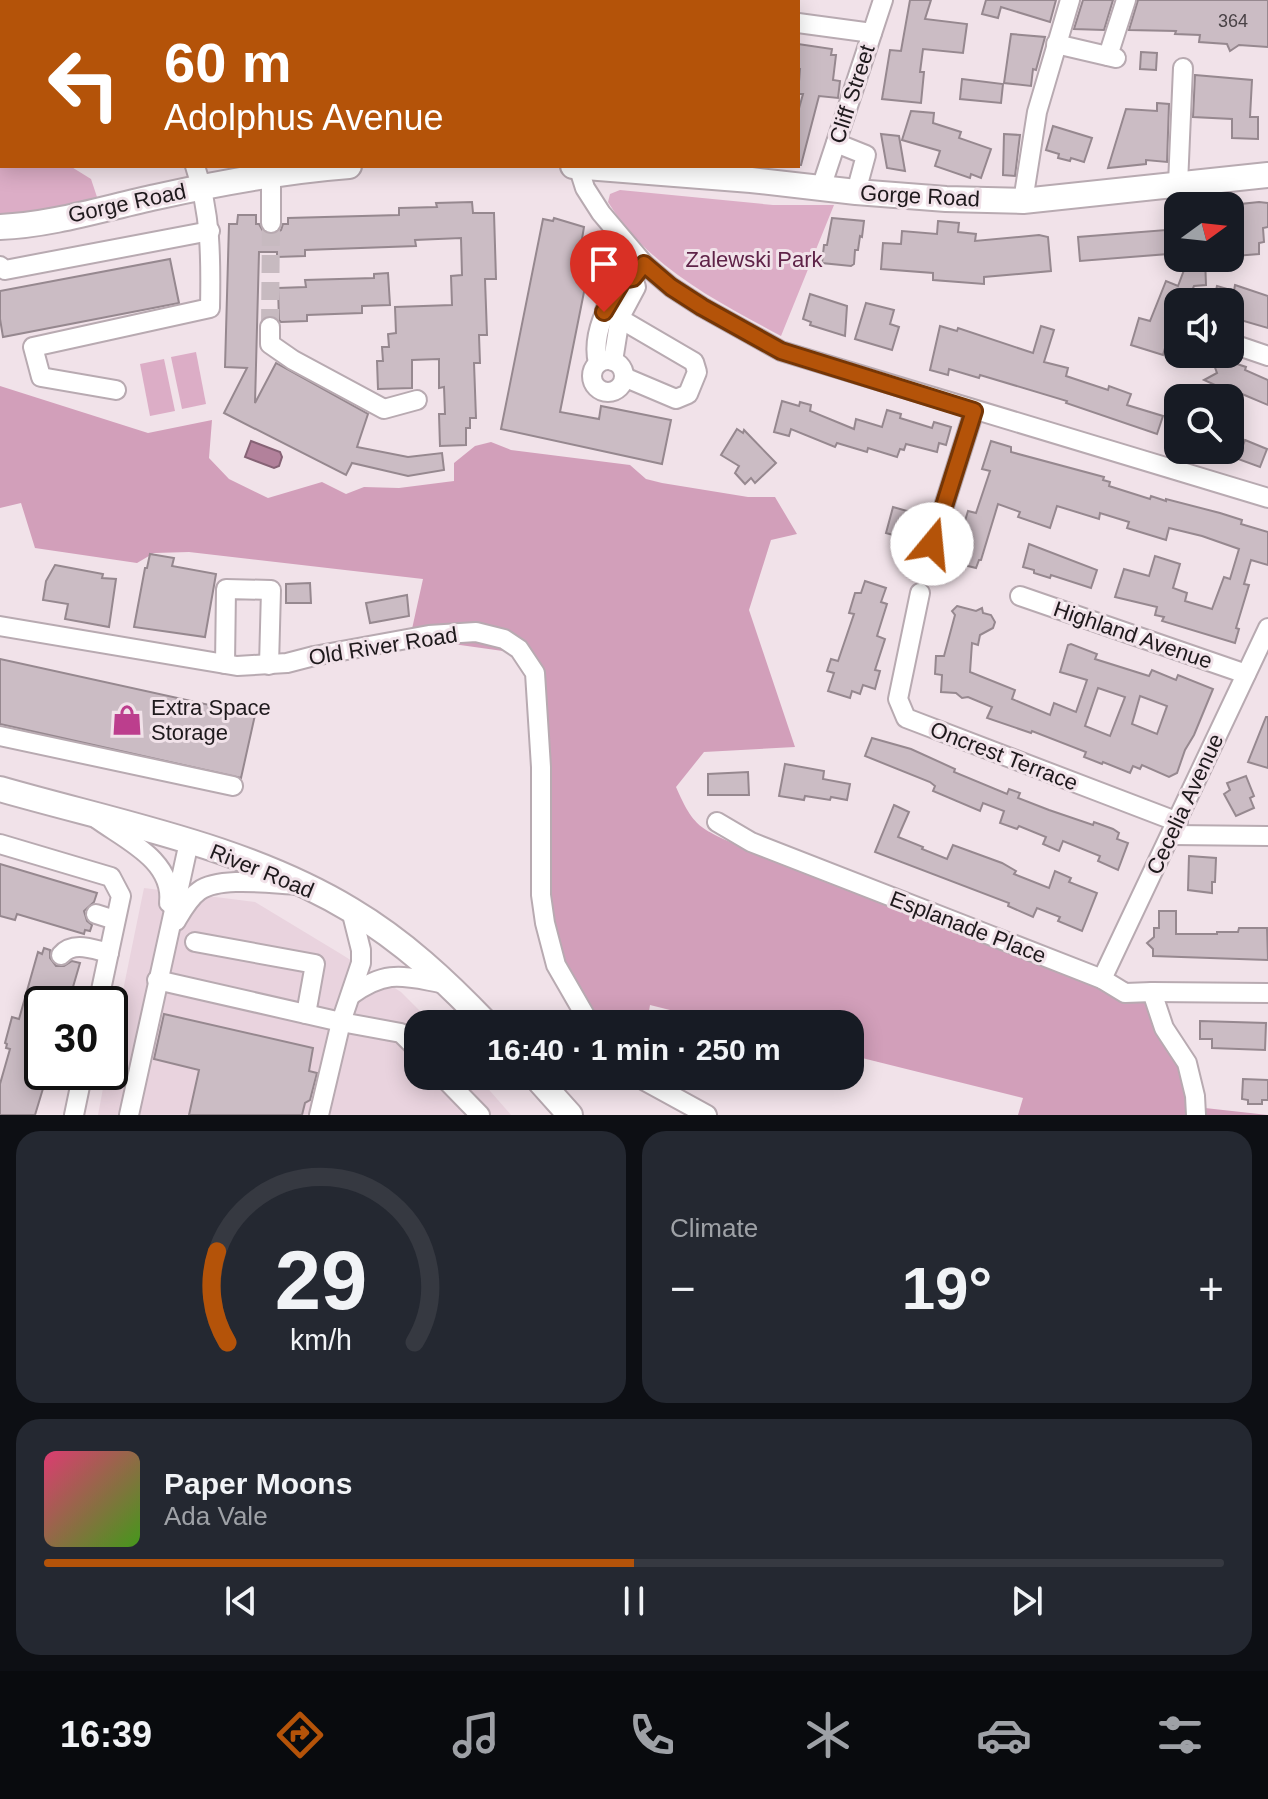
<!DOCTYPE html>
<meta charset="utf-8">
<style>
body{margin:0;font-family:Arial,sans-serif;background:#242831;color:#f1f3f6;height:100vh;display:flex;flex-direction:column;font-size:30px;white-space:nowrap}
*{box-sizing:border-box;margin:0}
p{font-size:26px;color:#9ea1a6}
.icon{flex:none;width:44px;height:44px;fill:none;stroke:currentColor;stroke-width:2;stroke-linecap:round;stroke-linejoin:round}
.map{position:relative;height:1115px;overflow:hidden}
.details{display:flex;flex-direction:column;gap:16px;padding:16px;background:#0d0f14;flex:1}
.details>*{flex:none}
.top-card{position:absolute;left:0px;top:0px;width:800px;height:168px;box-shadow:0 4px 20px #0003;background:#b45309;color:#fff;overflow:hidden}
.needle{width:52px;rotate:75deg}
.controls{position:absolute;left:1164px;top:192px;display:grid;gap:16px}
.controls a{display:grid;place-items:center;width:80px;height:80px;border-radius:16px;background:#171b24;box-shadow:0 4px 20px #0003;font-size:40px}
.speed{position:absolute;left:24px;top:986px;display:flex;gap:16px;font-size:40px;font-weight:700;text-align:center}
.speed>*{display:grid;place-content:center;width:104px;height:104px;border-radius:50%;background:#171b24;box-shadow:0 4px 20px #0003;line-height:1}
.speed .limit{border:4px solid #111;border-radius:12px;background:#fff;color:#111}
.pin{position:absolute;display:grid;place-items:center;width:68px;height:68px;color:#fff;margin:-82px -34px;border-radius:50% 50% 50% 0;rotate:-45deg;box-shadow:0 0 8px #0007}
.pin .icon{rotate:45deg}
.me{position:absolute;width:88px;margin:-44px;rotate:17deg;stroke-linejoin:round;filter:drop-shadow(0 0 6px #0008)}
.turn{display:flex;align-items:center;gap:28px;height:168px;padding:0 32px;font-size:36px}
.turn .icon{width:104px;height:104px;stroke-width:2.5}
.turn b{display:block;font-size:56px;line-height:68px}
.big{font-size:60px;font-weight:600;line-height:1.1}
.details .tile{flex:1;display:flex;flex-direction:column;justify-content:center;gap:12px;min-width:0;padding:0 28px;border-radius:24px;background:#242831}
.details .dial{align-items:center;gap:0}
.dial svg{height:208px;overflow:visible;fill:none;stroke:#363941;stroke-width:7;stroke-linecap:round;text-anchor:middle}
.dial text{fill:#f1f3f6;stroke:none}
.song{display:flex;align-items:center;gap:24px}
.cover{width:96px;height:96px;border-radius:12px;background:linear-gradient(135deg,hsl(340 70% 55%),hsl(100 70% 35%))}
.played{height:8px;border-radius:4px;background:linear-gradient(90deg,#b45309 50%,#363941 50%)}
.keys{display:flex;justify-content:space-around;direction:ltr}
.heat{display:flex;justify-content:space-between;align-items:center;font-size:44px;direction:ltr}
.details .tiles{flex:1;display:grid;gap:16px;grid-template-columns:1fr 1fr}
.tile:last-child{grid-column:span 2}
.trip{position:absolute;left:404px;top:1010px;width:460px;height:80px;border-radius:24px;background:#171b24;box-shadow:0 4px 20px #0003;font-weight:600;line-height:80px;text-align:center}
.tabs{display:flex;height:128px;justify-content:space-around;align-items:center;background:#090b0e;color:#9ea1a6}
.tabs .icon{width:56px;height:56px}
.tabs .on{color:#b45309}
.tabs b{font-size:36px;color:#f1f3f6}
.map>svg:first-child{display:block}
.built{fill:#e9d3de}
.green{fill:#dcadc6}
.forest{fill:#d29fba}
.water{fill:#b2819b;stroke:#866275;stroke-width:2}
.building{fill:#cbbcc4;stroke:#96888f;stroke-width:2;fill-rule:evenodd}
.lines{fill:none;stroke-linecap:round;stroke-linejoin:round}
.minor-tunnel{stroke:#c7bac0;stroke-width:18;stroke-dasharray:18 9;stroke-linecap:butt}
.minor-casing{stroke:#b8aab1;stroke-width:22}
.major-casing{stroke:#b8aab1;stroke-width:28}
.minor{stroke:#fff;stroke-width:18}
.major{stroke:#fff;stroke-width:24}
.route-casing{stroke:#753606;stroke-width:20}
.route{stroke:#b45309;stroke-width:14}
.labels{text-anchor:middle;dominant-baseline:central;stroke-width:6;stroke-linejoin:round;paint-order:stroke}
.number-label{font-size:18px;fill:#494246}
.street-label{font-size:22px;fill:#1e191c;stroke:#f1e2e9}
.park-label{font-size:22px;fill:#5f2348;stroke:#f1e2e9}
.poi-label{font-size:22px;fill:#1e191c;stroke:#f1e2e9;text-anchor:start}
</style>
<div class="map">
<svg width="1268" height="1115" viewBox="0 0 1268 1115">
<rect width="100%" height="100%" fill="#f1e2e9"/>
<polygon class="built" points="144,888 255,902 341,954 401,992 433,1024 418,1024 418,1076 477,1076 511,1115 98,1115 106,1072 110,1072 110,1054"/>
<g class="green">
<polygon points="0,155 2,155 2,166 70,166 91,179 101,209 0,227"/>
<path d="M620,190L773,205H834L781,336C715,300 649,268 608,202L610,194Z"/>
<polygon points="196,352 206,404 182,409 171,357"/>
<polygon points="164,359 175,411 150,416 140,364"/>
</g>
<path class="forest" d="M0,386L148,433L212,420L209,458L229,479L268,498L322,482L346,494L364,487L399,488L454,481V463L475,446L491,442L511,450L630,465L646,479L662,483L748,497H775L797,534L771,540L749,610L795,747L704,752L676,787C694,828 700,828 739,846L742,838L1102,979L1152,992L1196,1107L1268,1115H1018L1023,1098L850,1055V1024H726L650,1005L647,1024H602L556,965L541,879L531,655L410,638L423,579L189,552L154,553L137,563L35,548L21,503L0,508Z"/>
<polygon class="water" points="251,441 280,452 282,457 279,466 274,468 245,457"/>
<g class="building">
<polygon points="910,0 931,0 925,19 967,24 963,53 923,49 920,72 924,72 921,103 882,99 890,50 901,51"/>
<polygon points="986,0 1056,0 1050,22 1001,7 998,18 982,14"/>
<polygon points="1083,0 1113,0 1104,30 1074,29"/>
<polygon points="1138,0 1268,0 1268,47 1239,45 1230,51 1227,44 1199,42 1200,35 1175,34 1176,31 1129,30"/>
<polygon points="1011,34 1045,37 1036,70 1033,69 1031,86 1004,83"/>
<polygon points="798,44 832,49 831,55 836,55 833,80 840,81 838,98 819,96 801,165 798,165 798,112 803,94 798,94 800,69 798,69"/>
<polygon points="1141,52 1157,53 1156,70 1140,69"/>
<polygon points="1195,75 1252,80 1250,117 1258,117 1258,139 1232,138 1232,119 1193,117"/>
<polygon points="962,79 1003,84 1001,103 960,99"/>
<polygon points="1157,103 1169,104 1167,162 1146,160 1146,164 1108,168 1126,109 1157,111"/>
<polygon points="911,111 934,113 933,123 961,132 959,138 991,149 981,178 971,174 970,178 935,166 940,151 902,140"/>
<polygon points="1053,126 1092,138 1084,162 1071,158 1070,161 1058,158 1059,154 1046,150"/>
<polygon points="881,134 899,136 905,171 887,168"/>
<polygon points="1004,134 1020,135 1015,176 1003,175"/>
<polygon points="472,202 473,213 494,213 496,279 485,279 487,335 479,335 480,363 474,363 476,418 470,418 470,428 466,428 466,445 440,446 439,414 445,414 444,387 439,388 439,359 412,360 412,388 378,389 377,361 383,361 382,347 389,347 388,334 396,333 395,307 452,305 451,276 462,275 461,238 415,240 416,246 305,250 305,256 277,257 277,252 259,252 255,403 276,363 368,414 357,447 408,457 442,453 444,470 408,476 352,463 346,475 224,413 247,368 225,367 229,224 237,224 238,215 256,215 256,224 259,224 264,233 272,235 281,230 283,224 288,224 288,218 399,215 399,208 437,207 436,203"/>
<polygon points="1259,202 1268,203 1268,227 1263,228 1264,242 1259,243 1259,254 1235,256 1231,205"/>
<polygon points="554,218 584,227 582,239 594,242 560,412 599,419 601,406 671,420 662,464 501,429 543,219 553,221"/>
<polygon points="832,218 864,221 862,237 860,236 858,250 855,250 854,264 851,266 822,263 824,245 827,245"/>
<polygon points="938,221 959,223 958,232 976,234 975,241 1039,235 1048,237 1051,271 984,277 984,284 933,280 933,273 881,269 883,243 901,244 902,231 937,234"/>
<polygon points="1166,230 1168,254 1080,261 1078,237"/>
<polygon points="1183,258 1205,258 1206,285 1194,286 1187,302 1178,302 1178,311 1176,310 1163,355 1131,345 1139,318 1150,321 1166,281 1178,286 1184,270"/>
<polygon points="170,259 179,303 3,337 0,319 0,291"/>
<polygon points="388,273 390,305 362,306 362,313 307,315 307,321 281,322 279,320 278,288 306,287 305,280 374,278 374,274"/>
<polygon points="1235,285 1268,296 1268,328 1230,317 1230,302 1213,302 1217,286 1234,291"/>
<polygon points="810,294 847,306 845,336 810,325 811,322 803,319"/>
<polygon points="866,303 894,310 890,324 899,327 892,350 855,339"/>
<polygon points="940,326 957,331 958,328 1033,353 1041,326 1054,330 1044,362 1068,368 1066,376 1108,390 1109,386 1131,394 1127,405 1163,416 1157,434 1066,403 1067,401 980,375 979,378 949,369 948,375 930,370"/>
<polygon points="1222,359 1246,367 1245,370 1268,380 1268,405 1242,394 1239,396 1204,380 1217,373 1213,362"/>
<polygon points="782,401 799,406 800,402 811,405 810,411 854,429 856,419 882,427 887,410 901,414 900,418 932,428 934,422 951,427 946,445 939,443 937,452 906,444 904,450 900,449 897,457 868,448 867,452 837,443 835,447 791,429 789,436 774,432"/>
<polygon points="737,429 743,433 744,430 776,463 755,483 751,478 745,484 735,473 739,466 721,455"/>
<polygon points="1245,440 1267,449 1260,467 1238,459"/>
<polygon points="991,441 1011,447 1011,452 1104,477 1103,480 1110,482 1109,486 1150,499 1151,496 1166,501 1166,499 1220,513 1242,520 1241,524 1268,532 1268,565 1251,560 1244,584 1249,585 1236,628 1239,629 1235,643 1162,621 1164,617 1155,615 1157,607 1115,597 1124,569 1149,576 1155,556 1180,564 1173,588 1187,593 1185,601 1212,609 1224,577 1230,579 1239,549 1202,536 1169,528 1166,540 1127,528 1129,522 1100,513 1099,519 1057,506 1050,528 1018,517 1020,512 998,504 981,560 979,560 976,568 964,565 967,555 959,553 965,534 961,534 968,511 976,513 990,471 982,469"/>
<polygon points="893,507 914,513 904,538 886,533"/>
<polygon points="1029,544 1097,570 1091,588 1051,575 1050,578 1034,573 1034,570 1023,567"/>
<polygon points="150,554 174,558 172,566 216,574 205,637 134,627 145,568 147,568"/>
<polygon points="55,565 103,574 102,578 116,579 109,627 65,619 68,604 43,600 46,581"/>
<polygon points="865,581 886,588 881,602 887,604 877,636 885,639 875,670 880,671 875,689 863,685 860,694 852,691 850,698 828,691 834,673 827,671 831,659 838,661 854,614 849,613 855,593 861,593"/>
<polygon points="310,583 311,603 286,603 286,584"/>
<polygon points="407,595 409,616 370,623 366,603"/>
<path d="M957,606L976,611L982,608L983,613L991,615L995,622L993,628L980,635L978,645L972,643L970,672L1015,690L1012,699L1050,715L1054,703L1076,712L1087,680L1060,672L1068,645L1071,644L1097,654L1095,659L1149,676L1152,670L1176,680L1178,675L1213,689L1194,735L1185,750L1177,773L1169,777L1142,765L1140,769L1133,766L1130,773L1103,762L1102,764L1084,757L1086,752L1032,731L1031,733L987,718L992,707L968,697L962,698L956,693L941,692L942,675L935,674L936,656H944L955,615L952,611ZM1098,688L1125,697L1110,736L1085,726ZM1140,696L1167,706L1157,734L1132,724Z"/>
<polygon points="0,659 255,715 241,778 0,724"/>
<polygon points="1266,717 1268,717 1268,768 1248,762"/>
<polygon points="872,738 911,749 955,769 954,772 1007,794 1009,789 1020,793 1018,798 1049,810 1093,825 1094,822 1113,829 1119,833 1117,839 1128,843 1118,870 1098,861 1100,856 1063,841 1059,851 1043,844 1046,837 1019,826 1017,829 1000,823 1004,811 983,803 980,811 933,791 935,786 930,782 865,756"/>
<polygon points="785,764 824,771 823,779 850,784 847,800 831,797 830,800 805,796 804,800 779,796"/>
<polygon points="748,772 749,795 708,795 708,774"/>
<polygon points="1246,776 1254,796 1250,798 1254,808 1236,816 1224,794 1230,790 1227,783"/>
<polygon points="894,805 909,812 898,837 923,847 922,849 947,859 953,845 1002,863 1016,871 1014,874 1049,888 1055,871 1071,878 1069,882 1097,893 1082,931 1058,921 1060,917 1037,908 1033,917 1008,906 1009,903 875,852"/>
<polygon points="1189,856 1216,858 1215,882 1212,882 1212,893 1188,890"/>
<polygon points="0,864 97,893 94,902 84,911 87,921 92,925 90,931 85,930 84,934 17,914 15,920 0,916"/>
<polygon points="1159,911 1176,911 1176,934 1217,934 1217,932 1238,932 1239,928 1267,928 1268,960 1153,956 1153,949 1147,943 1154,937 1154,928 1159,928"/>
<polygon points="44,948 50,950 50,958 56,966 64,966 72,961 80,963 68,1004 42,1004 42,1072 48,1072 35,1115 0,1115 0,1084 10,1049 6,1048 7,1044 5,1043 12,1017 19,1019 38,952 42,954"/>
<polygon points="164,1014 313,1048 309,1071 317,1073 310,1100 305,1103 302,1115 189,1115 199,1070 154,1059"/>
<polygon points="1200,1021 1266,1023 1265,1050 1212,1048 1212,1039 1200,1039"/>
<polygon points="1243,1079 1268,1080 1268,1100 1262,1100 1262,1104 1248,1104 1248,1100 1242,1099"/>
</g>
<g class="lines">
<polyline class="minor-tunnel" points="270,327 271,223"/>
<defs>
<g id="minor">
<polyline points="371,2 371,0"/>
<polyline points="542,2 542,0"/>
<polyline points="676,2 676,0"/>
<polyline points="0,22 2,23"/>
<polyline points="798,23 872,33"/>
<polyline points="1056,44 1116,58"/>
<polyline points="1108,56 1126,0"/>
<polyline points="0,92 2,91"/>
<polyline points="836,143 866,155 856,192"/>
<polyline points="578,166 585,188 601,213 644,264 671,287 702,307 781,351 1268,498"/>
<polyline points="1178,184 1183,68"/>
<polyline points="821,188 883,0"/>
<polyline points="1023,201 1037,112 1070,0"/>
<polyline points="271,223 271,175"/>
<polyline points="0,266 5,270 210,231"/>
<polyline points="605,310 694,362 697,372 688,394 676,399 624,377"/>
<polyline points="270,327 270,344 293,360 384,409 417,400"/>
<polyline points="1230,343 1268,356"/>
<circle cx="608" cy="376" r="16"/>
<polyline points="613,361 620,317 636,287 633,278"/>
<path d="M598,363C591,334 608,304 623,280L633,278L644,264"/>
<path d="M116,390L41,377L33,347L210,308C211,259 211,213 195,166"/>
<polyline points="932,544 974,411"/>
<polyline points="920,593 898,699 906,718 1178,822"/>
<polyline points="1020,596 1246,674"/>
<polyline points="0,626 237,666 287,663 314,656 429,635 476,632 504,639 519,649 535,673 541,767 541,895 545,923 556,965 590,1024"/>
<polyline points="225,664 226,589 271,590 269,665"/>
<polyline points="0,736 233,786"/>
<path d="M97,819C126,840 174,861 169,903"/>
<polyline points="717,822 751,842 1102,979 1125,993 1152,992 1164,1028 1187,1063 1195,1096 1196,1115"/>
<polyline points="1172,835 1268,836"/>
<polyline points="0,844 111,877 121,896 98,1004"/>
<polyline points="96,914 115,920"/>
<path d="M176,921C182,911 189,898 199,891C220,876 272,884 298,885"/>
<polyline points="195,942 315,964 306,1014"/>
<path d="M61,955C73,941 92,949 109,953"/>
<polyline points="1102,979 1268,628"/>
<polyline points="157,980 341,1022 401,1033 418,1050"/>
<polyline points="1152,992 1268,993"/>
<path d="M351,995C389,968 404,977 447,984"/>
<polyline points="442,1076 480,1115"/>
<polyline points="636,1076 707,1115"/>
<polyline points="74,1115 83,1072"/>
<polyline points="129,1115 189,842"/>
<polyline points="319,1115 341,1022 361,963 361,950 351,910"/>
</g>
<g id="major">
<polyline points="573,166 751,180 856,192 946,199 1023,201 1268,175"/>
<path d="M0,227C52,225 105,208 156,197C219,183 284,171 349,166"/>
<path d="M0,789C118,823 245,846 351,910C403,941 446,981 487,1024"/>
<polyline points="535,1076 570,1115"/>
</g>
</defs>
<use href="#minor" class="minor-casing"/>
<use href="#major" class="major-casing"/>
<use href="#minor" class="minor"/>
<use href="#major" class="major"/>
</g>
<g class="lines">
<defs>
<polyline id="route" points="604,312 623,280 633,278 644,264 671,287 702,307 781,351 974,411 932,544"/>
</defs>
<use href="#route" class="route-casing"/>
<use href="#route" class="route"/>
</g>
<defs>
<symbol id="shop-bare" viewBox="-9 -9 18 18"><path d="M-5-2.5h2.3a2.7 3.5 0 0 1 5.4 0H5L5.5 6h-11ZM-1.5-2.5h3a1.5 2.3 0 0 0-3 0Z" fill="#bc3e8d" stroke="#f1e2e9" stroke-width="2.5" paint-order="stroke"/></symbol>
</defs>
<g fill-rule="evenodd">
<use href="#shop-bare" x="105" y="698" width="44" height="44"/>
</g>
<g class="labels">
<g class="number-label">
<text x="1233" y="21">364</text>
</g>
<g class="street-label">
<text transform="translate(852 94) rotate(-72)">Cliff Street</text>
<text transform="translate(920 196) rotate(3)">Gorge Road</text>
<text transform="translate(127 203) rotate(-12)">Gorge Road</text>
<text transform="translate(1133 635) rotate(19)">Highland Avenue</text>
<text transform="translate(383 646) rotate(-9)">Old River Road</text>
<text transform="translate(1004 756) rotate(21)">Oncrest Terrace</text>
<text transform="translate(1185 804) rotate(-65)">Cecelia Avenue</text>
<text transform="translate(262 871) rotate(22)">River Road</text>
<text transform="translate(968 927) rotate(21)">Esplanade Place</text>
</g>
<g class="park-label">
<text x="754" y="259">Zalewski Park</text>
</g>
<g class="poi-label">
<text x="151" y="707">Extra Space<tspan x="151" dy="25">Storage</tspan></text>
</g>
</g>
</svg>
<div class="controls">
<a><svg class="needle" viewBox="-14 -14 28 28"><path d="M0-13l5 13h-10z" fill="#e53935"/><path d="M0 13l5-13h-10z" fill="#9ea1a6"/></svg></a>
<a><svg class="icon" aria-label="sound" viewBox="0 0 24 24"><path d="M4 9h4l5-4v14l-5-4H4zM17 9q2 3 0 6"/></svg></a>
<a><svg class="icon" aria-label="search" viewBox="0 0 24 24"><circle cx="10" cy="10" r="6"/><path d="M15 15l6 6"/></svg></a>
</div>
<div class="speed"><div class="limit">30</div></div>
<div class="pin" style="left:604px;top:312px;background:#d93025"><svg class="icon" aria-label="arrive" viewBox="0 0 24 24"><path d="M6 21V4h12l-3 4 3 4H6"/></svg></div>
<svg class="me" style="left:932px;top:544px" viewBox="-20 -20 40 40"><circle r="19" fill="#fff"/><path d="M0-13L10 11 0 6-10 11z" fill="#b45309"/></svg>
<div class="trip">16:40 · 1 min · 250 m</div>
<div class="top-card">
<div class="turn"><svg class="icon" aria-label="left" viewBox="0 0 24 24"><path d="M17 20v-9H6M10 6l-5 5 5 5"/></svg><div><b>60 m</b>Adolphus Avenue</div></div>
</div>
</div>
<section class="details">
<div class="tiles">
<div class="tile dial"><svg viewBox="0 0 100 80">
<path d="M14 69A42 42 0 1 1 86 69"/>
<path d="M14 69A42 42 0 0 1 10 34" stroke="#b45309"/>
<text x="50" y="56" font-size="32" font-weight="700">29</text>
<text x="50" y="72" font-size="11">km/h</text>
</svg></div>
<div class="tile"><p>Climate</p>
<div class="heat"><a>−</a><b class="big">19°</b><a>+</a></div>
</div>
<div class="tile">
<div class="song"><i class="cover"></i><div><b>Paper Moons</b><p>Ada Vale</p></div></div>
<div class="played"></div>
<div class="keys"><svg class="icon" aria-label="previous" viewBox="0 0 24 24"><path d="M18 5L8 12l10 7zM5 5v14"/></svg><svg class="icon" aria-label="pause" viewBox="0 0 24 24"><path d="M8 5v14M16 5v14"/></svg><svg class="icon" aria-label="next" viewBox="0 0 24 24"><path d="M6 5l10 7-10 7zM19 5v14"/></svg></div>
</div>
</div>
</section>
<nav class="tabs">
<b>16:39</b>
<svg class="icon on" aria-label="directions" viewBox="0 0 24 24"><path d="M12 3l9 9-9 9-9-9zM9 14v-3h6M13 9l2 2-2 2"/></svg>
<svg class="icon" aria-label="music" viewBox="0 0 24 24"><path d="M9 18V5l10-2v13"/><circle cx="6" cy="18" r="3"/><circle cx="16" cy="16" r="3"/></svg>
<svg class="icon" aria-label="phone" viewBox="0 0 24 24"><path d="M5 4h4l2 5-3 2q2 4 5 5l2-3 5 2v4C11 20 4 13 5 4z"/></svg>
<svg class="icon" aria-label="climate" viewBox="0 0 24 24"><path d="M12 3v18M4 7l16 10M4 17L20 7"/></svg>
<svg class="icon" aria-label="car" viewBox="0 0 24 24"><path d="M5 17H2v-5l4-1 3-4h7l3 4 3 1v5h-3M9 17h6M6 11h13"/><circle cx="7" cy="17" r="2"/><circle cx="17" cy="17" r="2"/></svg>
<svg class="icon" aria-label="filters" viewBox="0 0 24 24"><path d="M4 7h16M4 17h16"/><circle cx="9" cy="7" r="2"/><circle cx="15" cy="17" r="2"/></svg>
</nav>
